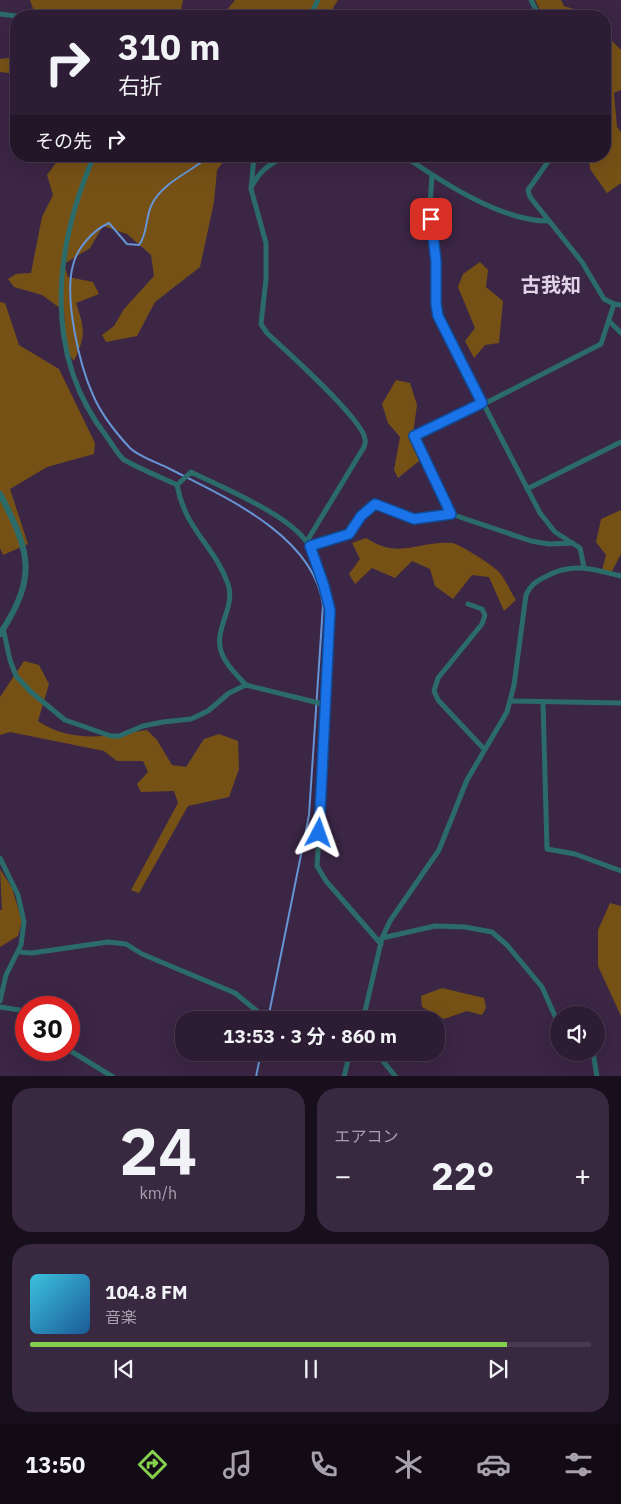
<!DOCTYPE html>
<html lang="ja">
<meta charset="utf-8">
<style>
body{margin:0;font-family:"IBM Plex Sans","Noto Sans JP",sans-serif;background:#382940;color:#f1f3f6;height:100vh;display:flex;flex-direction:column;font-size:19px;white-space:nowrap}
*{box-sizing:border-box;margin:0}
p{font-size:16px;color:#a6a1ac}
.icon{flex:none;width:28px;height:28px;fill:none;stroke:currentColor;stroke-width:2;stroke-linecap:round;stroke-linejoin:round}
.map{position:relative;height:1076px;overflow:hidden}
.drawer{display:flex;flex-direction:column;gap:12px;padding:12px;background:#180f1d;flex:1}
.drawer>*{flex:none}
.guide{position:absolute;left:10px;top:10px;width:601px;height:152px;border-radius:20px;box-shadow:0 5px 20px #0002,0 0 0 1px #483a4f;background:#2c1c34;color:#f1f3f6;overflow:hidden}
.tools{position:absolute;left:550px;top:1006px;display:grid;gap:10px}
.tools a{display:grid;place-items:center;width:55px;height:55px;border-radius:50%;background:#2c1c34;box-shadow:0 5px 20px #0002,0 0 0 1px #483a4f;font-size:25px}
.speed{position:absolute;left:15px;top:996px;display:flex;gap:10px;font-size:25px;font-weight:700;text-align:center}
.speed>*{display:grid;place-content:center;width:65px;height:65px;border-radius:50%;background:#2c1c34;box-shadow:0 5px 20px #0002,0 0 0 1px #483a4f;line-height:1}
.speed .limit{border:8px solid #d22;background:#fff;color:#111}
.pin{position:absolute;display:grid;place-items:center;width:42px;height:42px;color:#fff;margin:-21px;border-radius:10px;box-shadow:0 2px 8px #0006}
.me{position:absolute;width:55px;margin:-28px;rotate:4deg;stroke-linejoin:round;filter:drop-shadow(0 0 4px #0008)}
.turn{display:flex;align-items:center;gap:18px;height:105px;padding:0 25px;font-size:22px}
.turn .icon{width:65px;height:65px;stroke-width:2.5}
.turn b{display:block;font-size:35px;line-height:42px}
.then{display:flex;align-items:center;height:48px;padding:0 25px;background:#0003;gap:10px;font-size:19px}
.big{font-size:38px;font-weight:700;line-height:1.1}
.drawer .tile{flex:1;display:flex;flex-direction:column;justify-content:center;gap:8px;min-width:0;padding:0 18px;border-radius:20px;background:#382940}
.drawer .dial{align-items:center;gap:0}
.dial b{font-size:65px;line-height:1}
.song{display:flex;align-items:center;gap:15px}
.cover{width:60px;height:60px;border-radius:8px;background:linear-gradient(135deg,hsl(190 70% 55%),hsl(210 70% 35%))}
.played{height:5px;border-radius:2px;background:linear-gradient(90deg,#84cf4d 85%,#483a4f 85%)}
.keys{display:flex;justify-content:space-around;direction:ltr}
.heat{display:flex;justify-content:space-between;align-items:center;font-size:28px;direction:ltr}
.drawer .tiles{flex:1;display:grid;gap:12px;grid-template-columns:1fr 1fr}
.tile:last-child{grid-column:span 2}
.trip{position:absolute;left:175px;top:1011px;width:270px;height:50px;border-radius:20px;background:#2c1c34;box-shadow:0 5px 20px #0002,0 0 0 1px #483a4f;font-weight:700;line-height:50px;text-align:center}
.dock{display:flex;height:80px;justify-content:space-around;align-items:center;background:#120b15;color:#a6a1ac}
.dock .icon{width:35px;height:35px}
.dock .selected{color:#84cf4d}
.dock b{font-size:22px;color:#f1f3f6}
.map>svg:first-child{display:block}
.forest{fill:#765116}
.lines{fill:none;stroke-linecap:round;stroke-linejoin:round}
.stream{stroke:#6694d4;stroke-width:2}
.minor{stroke:#2b6c6b;stroke-width:5}
.tertiary{stroke:#2b6c6b;stroke-width:6}
.route-casing{stroke:#114b97;stroke-width:12}
.route{stroke:#1a73e8;stroke-width:9}
.labels{text-anchor:middle;dominant-baseline:central;stroke-width:5;stroke-linejoin:round;paint-order:stroke}
.quarter-label{font-size:20px;font-weight:bold;fill:#e0d3e7;stroke:#3b2645}
</style>
<div class="map">
<svg width="621" height="1077" viewBox="0 0 621 1077">
<rect width="100%" height="100%" fill="#3b2645"/>
<g class="forest">
<polygon points="30,0 183,0 180,16 48,16 35,14"/>
<polygon points="235,0 338,0 333,8 333,16 222,16"/>
<polygon points="535,0 561,0 564,6 587,13 590,16 543,16"/>
<polygon points="605,34 621,50 621,90 614,93 617,127 621,132 621,183 607,193 590,169 589,156 605,156"/>
<polygon points="16,57 16,74 0,72 0,59"/>
<path d="M61,156H228L217,170L214,202L200,267L155,302L137,336L106,342L102,335L114,326L124,309L154,276L151,255L127,234L103,226L90,248L64,264L68,277L93,282L99,294L76,303C85,330 86,335 74,361L66,351L64,311L42,295L14,287L8,279L16,274L31,273L42,217L53,195L47,175Z"/>
<polygon points="480,262 488,270 486,287 503,301 499,343 485,345 474,358 465,341 475,328 458,287 463,274"/>
<polygon points="0,302 5,303 19,345 59,369 95,443 94,454 47,467 10,489 28,544 3,555 0,548"/>
<polygon points="396,380 410,383 417,405 412,441 419,461 398,478 394,470 400,437 388,423 382,404"/>
<polygon points="621,510 621,554 611,573 602,570 606,555 596,542 601,519"/>
<path d="M366,538C400,560 416,541 452,543C458,543 492,565 498,571C505,578 510,591 516,600L504,611L489,577L472,575L453,599L435,586L430,569L412,561L395,578L372,568L355,584L349,574L360,559L352,543Z"/>
<path d="M24,661L39,665L49,684L38,721C71,744 109,736 147,730L157,740L172,765L186,767L204,739L219,734L238,741L239,769L229,797L188,806L139,893L131,890L178,803L174,791L141,792L137,784L148,772L143,761H117L104,751L10,732L0,735V697Z"/>
<polygon points="0,869 12,888 22,921 18,936 0,947 0,910 2,910"/>
<polygon points="610,903 621,906 621,1016 598,966 598,930"/>
<polygon points="442,988 484,998 486,1008 482,1015 467,1011 444,1019 422,1007 421,996"/>
</g>
<g class="lines">
<g class="stream">
<path d="M209,156C190,173 164,181 152,204C145,217 148,234 139,245L127,244L109,223C93,230 77,248 73,265C64,298 79,364 93,395C101,414 116,433 130,448C139,457 159,463 170,469C225,497 314,536 323,605L309,815L268,1019"/>
<polyline points="256,1077 261,1052"/>
</g>
<g class="minor">
<polyline points="531,0 539,16"/>
<polyline points="0,14 16,16"/>
<polyline points="310,16 318,0"/>
<path d="M94,156C54,248 42,354 107,437C112,444 117,453 123,459C129,464 167,480 177,485"/>
<path d="M254,156L251,189L266,243V279L261,324L267,333C285,350 363,419 365,439C366,442 365,444 364,447L307,541"/>
<path d="M404,156C442,182 501,221 548,221"/>
<polyline points="552,156 528,190 530,197 582,262 604,299 614,304 621,305"/>
<polyline points="432,175 430,206 436,261 435,305 438,316 540,513 555,532 580,548 584,567"/>
<path d="M252,186C260,170 270,164 286,156"/>
<polyline points="610,322 621,333"/>
<polyline points="484,404 601,344 614,304"/>
<polyline points="527,489 621,442"/>
<polyline points="451,514 415,436 482,403"/>
<polyline points="310,546 349,534 361,516 375,504 414,519 451,514 531,541 549,544 573,543"/>
<polyline points="468,604 482,609 485,615 482,624 438,678 434,691 438,700 484,749"/>
<polyline points="3,628 10,660 16,676 31,692 65,720 111,736 119,736 143,726 163,722 191,719 208,711 229,693 246,685 327,705"/>
<path d="M246,685C237,675 225,664 221,651C214,628 236,607 228,584C215,546 185,530 177,485L191,472C223,488 290,515 308,544C320,563 325,588 330,610L324,766L317,866L326,881L381,944"/>
<polyline points="511,701 621,703"/>
<polyline points="543,702 547,849 575,854 621,871"/>
<polyline points="0,858 18,895 24,922 21,945 6,975 0,1001"/>
<polyline points="382,938 435,926 465,927 492,932 507,945 542,987 559,1025"/>
<polyline points="18,952 32,953 108,942 126,944 142,954 235,993 268,1020"/>
<polyline points="0,1007 26,1011"/>
<path d="M363,1020L382,938L390,921L439,850L467,780L507,712L514,685L526,595C531,584 538,580 549,575C574,562 595,570 621,576"/>
<polyline points="69,1050 113,1077"/>
<polyline points="372,1052 378,1055 396,1077"/>
<polyline points="593,1052 597,1077"/>
<polyline points="344,1077 350,1052"/>
</g>
<path class="tertiary" d="M0,494C30,552 38,576 0,634"/>
</g>
<g class="lines">
<defs>
<polyline id="route" points="319,833 330,610 324,586 310,546 349,534 361,516 375,504 414,519 451,514 414,436 482,403 438,316 436,304 436,261 431,219"/>
</defs>
<use href="#route" class="route-casing"/>
<use href="#route" class="route"/>
</g>
<g class="labels">
<g class="quarter-label">
<text x="551" y="284">古我知</text>
</g>
</g>
</svg>
<div class="tools">
<a><svg class="icon" aria-label="sound" viewBox="0 0 24 24"><path d="M4 9h4l5-4v14l-5-4H4zM17 9q2 3 0 6"/></svg></a>
</div>
<div class="speed"><div class="limit">30</div></div>
<div class="pin" style="left:431px;top:219px;background:#d93025"><svg class="icon" aria-label="arrive" viewBox="0 0 24 24"><path d="M6 21V4h12l-3 4 3 4H6"/></svg></div>
<svg class="me" style="left:319px;top:833px" viewBox="-20 -20 40 40"><path d="M0-17L14 15 0 8-14 15z" fill="#1a73e8" stroke="#fff" stroke-width="4"/></svg>
<div class="trip">13:53 · 3 分 · 860 m</div>
<div class="guide">
<div class="turn"><svg class="icon" aria-label="right" viewBox="0 0 24 24"><path d="M7 20v-9h11M14 6l5 5-5 5"/></svg><div><b>310 m</b>右折</div></div>
<div class="then">その先<svg class="icon" aria-label="right" viewBox="0 0 24 24"><path d="M7 20v-9h11M14 6l5 5-5 5"/></svg></div>
</div>
</div>
<section class="drawer">
<div class="tiles">
<div class="tile dial"><b>24</b><p>km/h</p></div>
<div class="tile"><p>エアコン</p>
<div class="heat"><a>−</a><b class="big">22°</b><a>+</a></div>
</div>
<div class="tile">
<div class="song"><i class="cover"></i><div><b>104.8 FM</b><p>音楽</p></div></div>
<div class="played"></div>
<div class="keys"><svg class="icon" aria-label="previous" viewBox="0 0 24 24"><path d="M18 5L8 12l10 7zM5 5v14"/></svg><svg class="icon" aria-label="pause" viewBox="0 0 24 24"><path d="M8 5v14M16 5v14"/></svg><svg class="icon" aria-label="next" viewBox="0 0 24 24"><path d="M6 5l10 7-10 7zM19 5v14"/></svg></div>
</div>
</div>
</section>
<nav class="dock">
<b>13:50</b>
<svg class="icon selected" aria-label="directions" viewBox="0 0 24 24"><path d="M12 3l9 9-9 9-9-9zM9 14v-3h6M13 9l2 2-2 2"/></svg>
<svg class="icon" aria-label="music" viewBox="0 0 24 24"><path d="M9 18V5l10-2v13"/><circle cx="6" cy="18" r="3"/><circle cx="16" cy="16" r="3"/></svg>
<svg class="icon" aria-label="phone" viewBox="0 0 24 24"><path d="M5 4h4l2 5-3 2q2 4 5 5l2-3 5 2v4C11 20 4 13 5 4z"/></svg>
<svg class="icon" aria-label="climate" viewBox="0 0 24 24"><path d="M12 3v18M4 7l16 10M4 17L20 7"/></svg>
<svg class="icon" aria-label="car" viewBox="0 0 24 24"><path d="M5 17H2v-5l4-1 3-4h7l3 4 3 1v5h-3M9 17h6M6 11h13"/><circle cx="7" cy="17" r="2"/><circle cx="17" cy="17" r="2"/></svg>
<svg class="icon" aria-label="filters" viewBox="0 0 24 24"><path d="M4 7h16M4 17h16"/><circle cx="9" cy="7" r="2"/><circle cx="15" cy="17" r="2"/></svg>
</nav>
